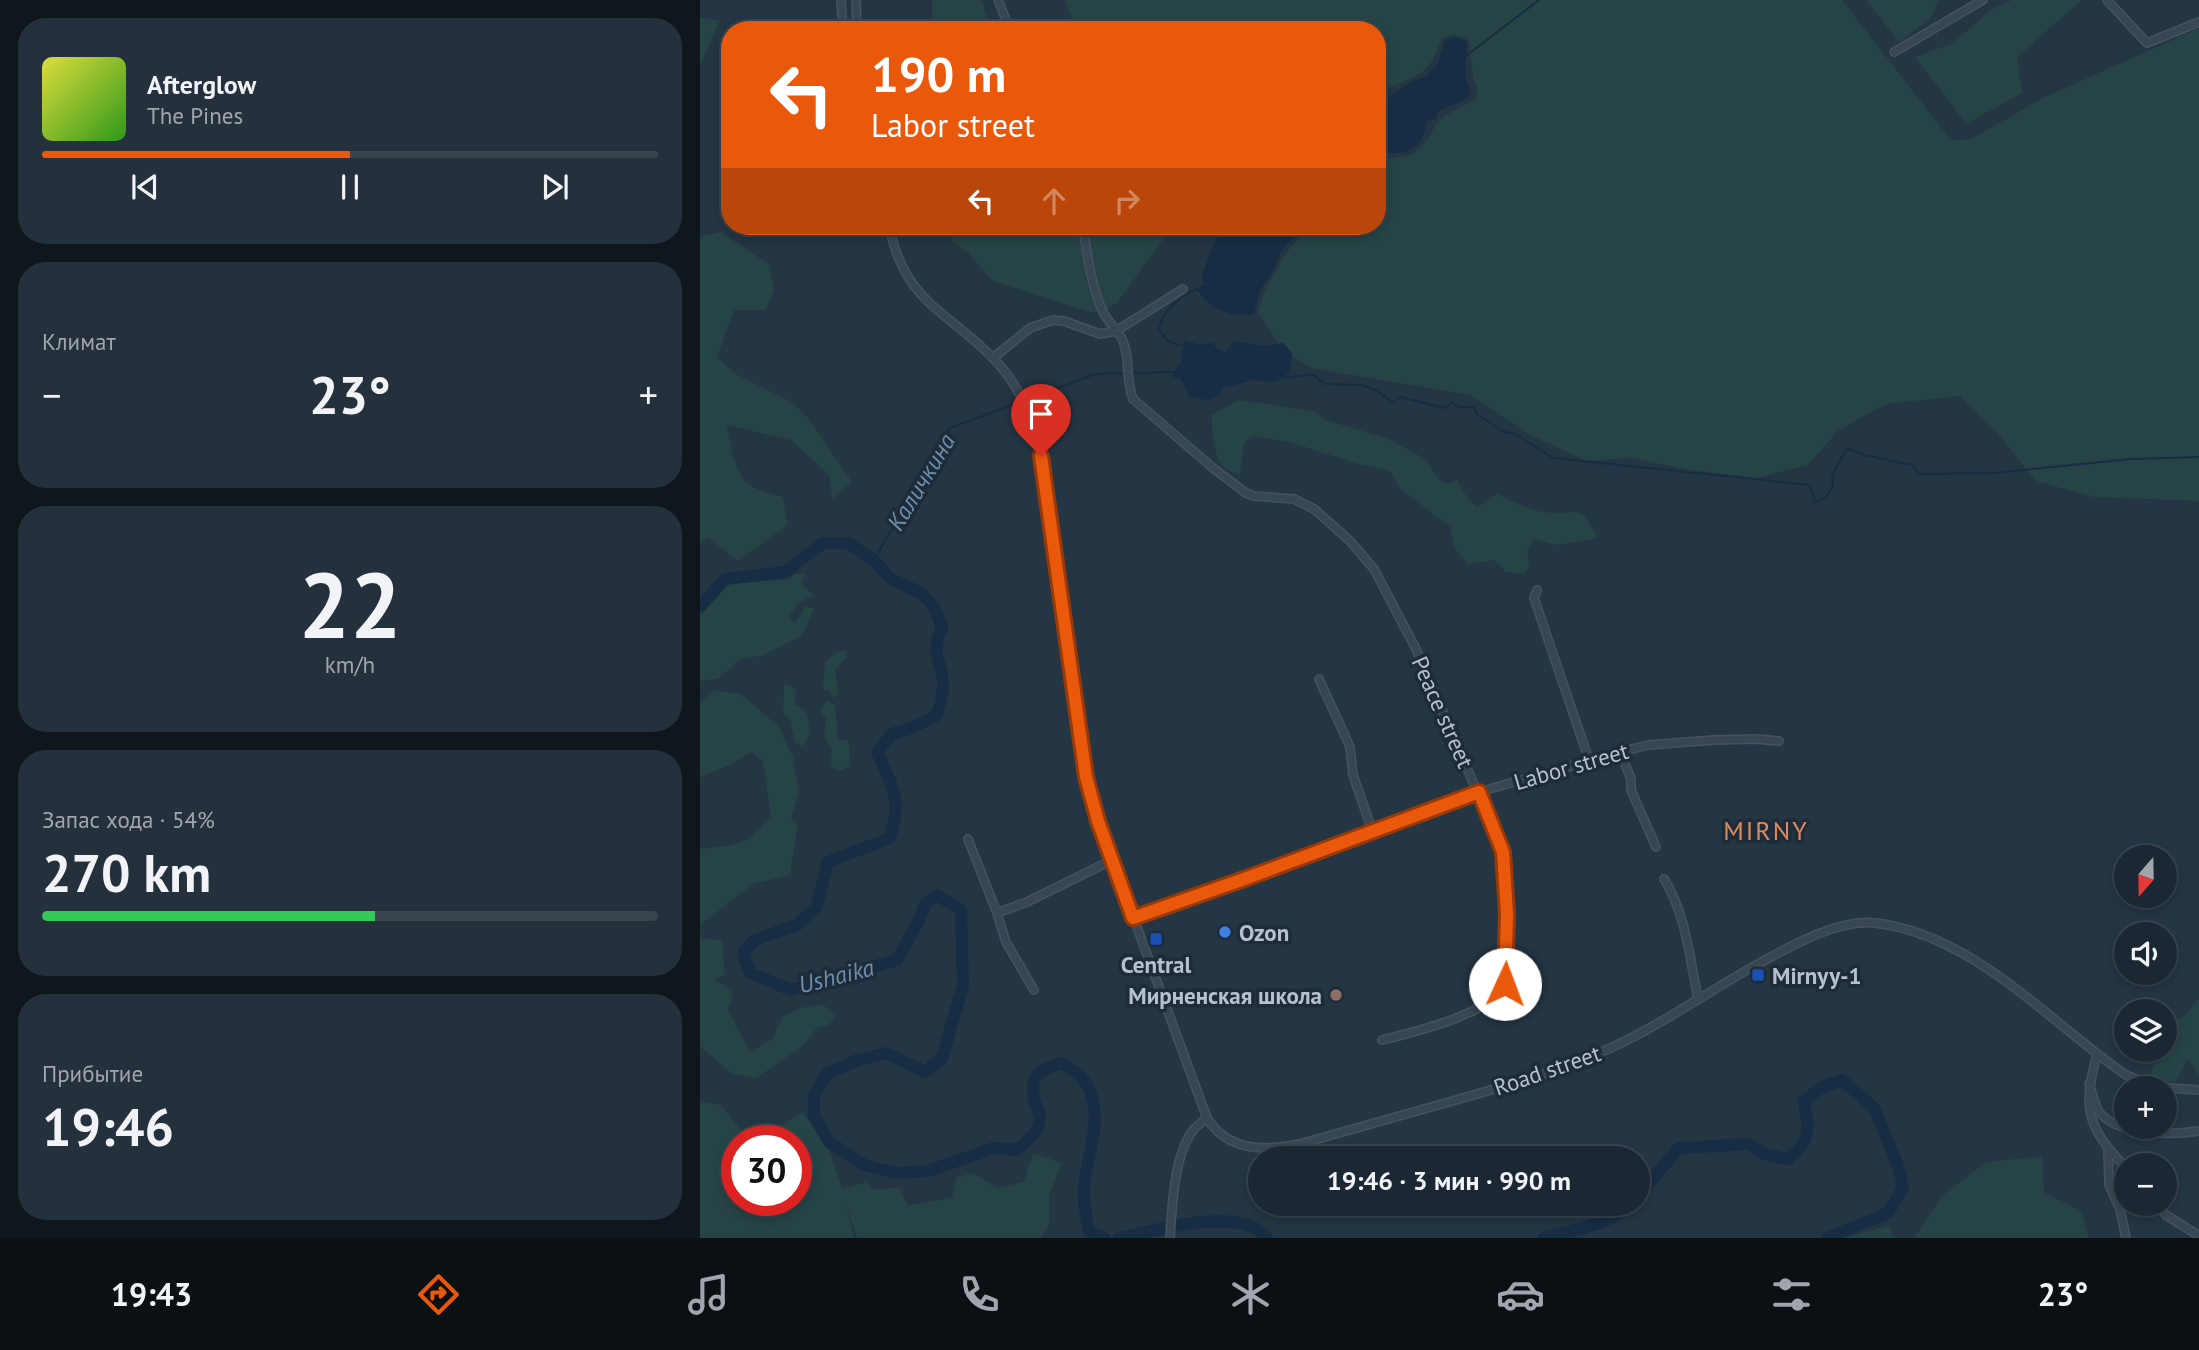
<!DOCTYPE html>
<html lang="ru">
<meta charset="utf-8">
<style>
body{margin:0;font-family:"PT Sans",sans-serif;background:#24303b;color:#f1f3f6;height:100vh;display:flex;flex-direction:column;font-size:26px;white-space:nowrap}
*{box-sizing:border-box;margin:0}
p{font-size:23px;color:#a0a6ac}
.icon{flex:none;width:38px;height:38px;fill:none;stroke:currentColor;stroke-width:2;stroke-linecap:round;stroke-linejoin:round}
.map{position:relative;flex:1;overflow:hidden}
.details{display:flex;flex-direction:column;gap:18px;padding:18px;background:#0f161c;width:700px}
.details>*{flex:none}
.banner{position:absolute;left:21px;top:21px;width:665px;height:214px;border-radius:28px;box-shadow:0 4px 10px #0003,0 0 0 2px #39444e;background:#ea580c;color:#fff;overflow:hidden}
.needle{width:46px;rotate:200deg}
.tools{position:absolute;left:1414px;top:845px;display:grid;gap:14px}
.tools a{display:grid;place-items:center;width:63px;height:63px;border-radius:50%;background:#1b2833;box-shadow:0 4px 10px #0003,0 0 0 2px #39444e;font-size:35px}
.speed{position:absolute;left:21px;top:1125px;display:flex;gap:14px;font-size:35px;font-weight:700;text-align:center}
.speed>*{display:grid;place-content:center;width:91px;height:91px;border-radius:50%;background:#1b2833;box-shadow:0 4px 10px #0003,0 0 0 2px #39444e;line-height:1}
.speed .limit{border:10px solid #d22;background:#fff;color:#111}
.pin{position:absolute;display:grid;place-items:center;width:60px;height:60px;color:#fff;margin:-72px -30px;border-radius:50% 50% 50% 0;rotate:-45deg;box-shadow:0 0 7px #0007}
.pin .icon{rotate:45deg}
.me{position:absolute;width:77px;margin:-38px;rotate:2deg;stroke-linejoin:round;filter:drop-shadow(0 0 5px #0008)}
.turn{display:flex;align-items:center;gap:24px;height:147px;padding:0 35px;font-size:32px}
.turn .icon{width:91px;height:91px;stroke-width:2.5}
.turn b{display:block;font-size:49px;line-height:60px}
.lanes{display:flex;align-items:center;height:66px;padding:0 35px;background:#0003;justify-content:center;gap:35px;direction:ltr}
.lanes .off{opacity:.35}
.big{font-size:52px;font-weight:600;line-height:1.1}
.details .widget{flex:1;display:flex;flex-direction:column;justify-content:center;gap:10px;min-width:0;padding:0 24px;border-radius:28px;background:#24303b}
.details .dial{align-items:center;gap:0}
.dial b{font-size:91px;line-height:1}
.song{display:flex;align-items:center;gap:21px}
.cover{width:84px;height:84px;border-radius:10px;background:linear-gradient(135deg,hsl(60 70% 55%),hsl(110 70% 35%))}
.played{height:7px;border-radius:4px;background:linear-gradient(90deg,#ea580c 50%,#39444e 50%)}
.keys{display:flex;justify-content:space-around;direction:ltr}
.heat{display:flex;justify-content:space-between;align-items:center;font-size:38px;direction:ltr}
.charge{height:10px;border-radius:5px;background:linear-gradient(90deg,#34c759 54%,#39444e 0)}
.trip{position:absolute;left:548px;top:1146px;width:402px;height:70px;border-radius:35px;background:#1b2833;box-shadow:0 4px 10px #0003,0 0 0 2px #39444e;font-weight:600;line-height:70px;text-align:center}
.tabs{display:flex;height:112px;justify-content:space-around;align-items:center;background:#0b1014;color:#a0a6ac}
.tabs .icon{width:49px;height:49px}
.tabs .current{color:#ea580c}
.tabs b{font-size:32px;color:#f1f3f6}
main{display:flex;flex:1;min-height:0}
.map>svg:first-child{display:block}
.green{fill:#264445}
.water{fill:#162d43}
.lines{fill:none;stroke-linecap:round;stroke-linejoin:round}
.stream{stroke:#162d43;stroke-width:2}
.river{stroke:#162d43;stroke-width:12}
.minor-casing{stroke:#46525f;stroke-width:10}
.minor{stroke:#394653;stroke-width:7}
.route-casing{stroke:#983908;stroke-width:18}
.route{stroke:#ea580c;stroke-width:12}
.shop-dot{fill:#3f7fe0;stroke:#1e2b38;stroke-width:2.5}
.transit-dot{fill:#1a4fb4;stroke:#1e2b38;stroke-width:2.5}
.education-dot{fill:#8d6e63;stroke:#1e2b38;stroke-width:2.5}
.labels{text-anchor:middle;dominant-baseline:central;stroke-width:7;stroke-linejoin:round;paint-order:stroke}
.street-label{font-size:23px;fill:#b6c1cd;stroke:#1e2b38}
.poi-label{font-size:23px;font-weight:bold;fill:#b6c1cd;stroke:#1e2b38;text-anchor:start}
.water-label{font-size:24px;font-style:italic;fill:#6d8fae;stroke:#1e2b38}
.quarter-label{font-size:26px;letter-spacing:2px;fill:#de8b60;stroke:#1e2b38}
</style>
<main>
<section class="details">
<div class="widget">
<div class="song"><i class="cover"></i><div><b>Afterglow</b><p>The Pines</p></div></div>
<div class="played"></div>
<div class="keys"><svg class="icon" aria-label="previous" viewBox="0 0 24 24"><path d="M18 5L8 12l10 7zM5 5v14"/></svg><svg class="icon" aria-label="pause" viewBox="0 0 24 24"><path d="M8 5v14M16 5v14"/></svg><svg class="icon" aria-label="next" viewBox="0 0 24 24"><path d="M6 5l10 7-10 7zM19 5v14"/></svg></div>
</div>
<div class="widget"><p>Климат</p>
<div class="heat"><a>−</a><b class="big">23°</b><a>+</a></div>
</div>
<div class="widget dial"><b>22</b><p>km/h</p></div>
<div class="widget"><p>Запас хода · 54%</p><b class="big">270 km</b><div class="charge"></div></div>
<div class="widget"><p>Прибытие</p><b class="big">19:46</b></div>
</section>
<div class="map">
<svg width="1499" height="1238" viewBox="0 0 1499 1238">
<rect width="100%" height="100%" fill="#243544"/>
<g class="green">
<polygon points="232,0 282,0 289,26 285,30 232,30"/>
<path d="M365,0H1142L1251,140L1271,139L1345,97L1499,28V501L1393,497L1336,481L1295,430L1260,396L1186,404L1139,430L1108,465L1057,478L990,470L931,458L886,461L827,433L771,395L611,368L583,351L558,312L563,294L585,254L603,233L615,228L677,226V179L686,159L713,155L728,139L736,124L746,115L776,99L777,88L773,77L769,40L752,34L742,38C738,48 734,62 725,69C714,79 691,88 677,90V30H376Z"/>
<polygon points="1166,0 1239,0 1230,19 1199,42"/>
<polygon points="1312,0 1382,0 1317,57 1322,93 1266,124 1215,57 1253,43 1293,8"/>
<polygon points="0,18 20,20 0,65"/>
<polygon points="255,226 477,226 465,237 417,303 407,309 393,313 293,281 267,252 251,241"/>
<path d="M21,232L70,265L74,291L65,310H34L17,357L36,374L92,402L108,418L152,482L132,499L129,475L91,440L27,425C29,439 35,472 46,482C56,491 71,493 83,497L88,525L38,561L7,537L0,544V237Z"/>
<path d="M539,400L614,411L625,420L689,439L727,460L738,479L747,484L757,480L764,493L777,507L797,493C812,501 827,510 844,512C878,517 878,499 898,538L856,545L834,539L827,550L830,564L824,574L806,572L795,560L768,564L755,549L750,527L700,489L690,471L655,463L590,442L552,436L544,443L540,475C511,469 514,439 511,415Z"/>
<polygon points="106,573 101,584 114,595 98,603 88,618 95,623 106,606 114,609 102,636 64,655 39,660 18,679 0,681 0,614 26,584 89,579 95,574"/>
<polygon points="146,650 147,657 135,669 138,695 132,698 129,690 123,690 125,662 137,652"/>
<polygon points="86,684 96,689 95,704 106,711 111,732 103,746 95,743 90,719 83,713 84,686"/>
<path d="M15,690L41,694L79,727L93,757L99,792L91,820L98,825L90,875L53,884L0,925V849C14,847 33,847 45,840C55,835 62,823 71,817L63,762L52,752L30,765L0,777V702Z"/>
<polygon points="127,700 135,705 138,739 149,741 150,766 139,771 130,766 132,750 124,737 126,719 120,710"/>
<polygon points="0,933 3,939 22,940 25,974 15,979 33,992 28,1010 50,1052 73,1038 82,1017 100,1008 122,1004 137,1015 129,1025 117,1028 103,1046 56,1078 32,1074 0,1046"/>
<polygon points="1499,998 1499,1075 1488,1059 1475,1082 1449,1078 1459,1050 1465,1050 1465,1035 1469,1025 1484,1017"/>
<polygon points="0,1102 21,1105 41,1130 65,1141 37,1141 37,1200 96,1200 96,1141 69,1141 78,1128 102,1112 127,1144 142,1189 166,1182 173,1189 200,1188 208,1206 252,1197 257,1177 274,1173 297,1188 324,1182 333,1153 362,1163 349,1195 349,1225 341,1238 157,1238 146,1205 154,1238 0,1238"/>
<polygon points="1343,1156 1344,1192 1381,1211 1389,1238 1214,1238 1242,1196 1286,1162"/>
<polygon points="1189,1226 1194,1238 1143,1238"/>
</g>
<g class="water">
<path d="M756,37L767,42L765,76L770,90L767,99L737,112L736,119L726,121C723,147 712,154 686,153L681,159L677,173V97H690L713,81L727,76L738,63L745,40Z"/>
<path d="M521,226H608L601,229L581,251L572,273L560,290L554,314C530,317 510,310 497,289L504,285L502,275Z"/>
<polygon points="484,340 500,345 513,342 517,350 526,352 534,341 566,346 583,343 592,353 590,371 583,378 574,382 553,380 523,388 520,394 509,400 490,397 480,378 473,377 473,372 481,362"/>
</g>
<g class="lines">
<g class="stream">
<polyline points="766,56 839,0"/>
<path d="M482,346C470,343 465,340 459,329C463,311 480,295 497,289"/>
<polyline points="434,373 473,372"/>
<polyline points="583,378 612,374 625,384 661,385 676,390 692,402 701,397 744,408 752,403 759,407 774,407 777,414 802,431 815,434 853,458 1110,485 1115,502 1126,497 1133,487 1132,476 1147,448 1164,455 1212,465 1220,474 1294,473 1431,459 1499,457"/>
<polyline points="330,398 395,374 423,373"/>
<polyline points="174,560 250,428 318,403"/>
</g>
<g class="river">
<path d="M0,607L25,579L85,572L123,543H148L174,560L191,579L221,593L234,607L242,627C230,657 240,654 243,681C244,693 240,704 237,715L212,728L192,734L177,752C193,787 202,800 190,838L128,862L116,908L97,925L55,940L43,952L50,973L91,990L197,960L219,920L225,904L237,895L261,910L263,985L242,1058L225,1072L186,1053L155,1061L127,1074L114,1095V1116L129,1142L164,1165L197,1173L228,1171L294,1148L317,1150C326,1142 339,1132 340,1119C340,1114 336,1106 335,1102C328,1075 338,1071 362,1063C367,1067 375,1071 380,1076C409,1107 387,1151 384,1187C383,1201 386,1217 389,1231L404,1238"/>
<path d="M938,1195L979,1148L1049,1144L1064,1154L1088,1159C1112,1141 1109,1129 1104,1101L1122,1087L1142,1080L1174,1108L1197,1163L1203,1188L1188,1213L1127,1238"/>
<path d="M419,1238C454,1231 541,1204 567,1238"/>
<path d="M844,1238C871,1230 910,1226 930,1204"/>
</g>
<defs>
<g id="minor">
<polyline points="141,0 143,30"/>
<polyline points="156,0 157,30"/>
<polyline points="298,0 310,30"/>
<polyline points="1407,0 1447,43 1499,22"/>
<polyline points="1194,52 1283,0"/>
<path d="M189,226C205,302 243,308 292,357C320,385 333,418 341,456L386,777L398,821L507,1118C528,1152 565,1151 600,1144C654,1129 709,1113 763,1098C809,1085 855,1072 899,1053C954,1030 1004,994 1056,965C1089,947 1137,919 1175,923C1273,934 1349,1022 1426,1075L1457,1087L1499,1090"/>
<path d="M383,226C387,255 391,285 403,312C408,322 417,329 422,339C431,358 425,380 433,399L513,468L546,493L554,496L594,499L614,509L650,541L674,569L715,647L803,852L807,914L803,990C781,1016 714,1032 682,1040"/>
<polyline points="293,358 330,328 353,320 364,321 400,334 416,331 483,289"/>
<polyline points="837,590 834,598 889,760"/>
<polyline points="619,679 650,747 653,775 672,830"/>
<polyline points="920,752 931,779 931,790 956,847"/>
<polyline points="268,839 297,913 327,902 412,860"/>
<path d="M964,879C986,914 990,959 998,999"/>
<polyline points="297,913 306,942 334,990"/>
<polyline points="433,918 547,878 779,792 920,752 948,745 1014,740 1056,739 1079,741"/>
<path d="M1397,1055C1382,1109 1387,1127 1426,1168"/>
<path d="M1389,1083C1392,1092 1394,1103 1398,1110C1414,1136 1473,1135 1499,1131"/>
<polyline points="1408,1150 1409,1185 1420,1209 1426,1238"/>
<polyline points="1457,1204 1466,1215 1499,1236"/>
<path d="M470,1238C472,1207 474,1153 494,1129C498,1125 503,1121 507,1118"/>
</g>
</defs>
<use href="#minor" class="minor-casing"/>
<use href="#minor" class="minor"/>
</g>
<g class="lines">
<defs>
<polyline id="route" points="341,456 386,777 398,821 433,918 547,878 779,792 803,852 807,914 805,984"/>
</defs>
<use href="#route" class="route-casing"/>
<use href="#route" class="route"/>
</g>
<circle class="shop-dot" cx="525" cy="932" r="7"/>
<g class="transit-dot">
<rect x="449" y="932" width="14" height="14" rx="3.5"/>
<rect x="1051" y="968" width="14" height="14" rx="3.5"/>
</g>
<circle class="education-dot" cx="636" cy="995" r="7"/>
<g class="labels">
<g class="street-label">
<text transform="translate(743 712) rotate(66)">Peace street</text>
<text transform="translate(871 766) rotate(-16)">Labor street</text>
<text transform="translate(847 1070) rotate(-19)">Road street</text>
</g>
<g class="poi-label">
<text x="539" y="932">Ozon</text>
<text x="456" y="964" text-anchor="middle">Central</text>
<text x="1072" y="975">Mirnyy-1</text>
<text x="622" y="995" text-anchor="end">Мирненская школа</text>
</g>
<g class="water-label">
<text transform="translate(221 482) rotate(-59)">Каличкина</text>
<text transform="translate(136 976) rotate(-14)">Ushaika</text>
</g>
<g class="quarter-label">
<text x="1066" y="830">MIRNY</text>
</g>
</g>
</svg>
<div class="tools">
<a><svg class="needle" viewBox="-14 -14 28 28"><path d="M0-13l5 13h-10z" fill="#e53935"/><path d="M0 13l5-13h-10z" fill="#a0a6ac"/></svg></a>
<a><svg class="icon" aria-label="sound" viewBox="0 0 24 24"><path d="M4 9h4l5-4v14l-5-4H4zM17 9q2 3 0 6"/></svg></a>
<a><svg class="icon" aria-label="layers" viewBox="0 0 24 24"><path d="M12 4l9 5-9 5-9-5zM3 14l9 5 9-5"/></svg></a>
<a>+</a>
<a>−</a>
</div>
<div class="speed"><div class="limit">30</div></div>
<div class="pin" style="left:341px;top:456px;background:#d93025"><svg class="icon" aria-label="arrive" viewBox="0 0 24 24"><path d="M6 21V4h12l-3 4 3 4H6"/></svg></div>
<svg class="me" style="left:805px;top:984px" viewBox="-20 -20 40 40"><circle r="19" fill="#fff"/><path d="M0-13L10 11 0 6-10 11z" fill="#ea580c"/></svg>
<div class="trip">19:46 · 3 мин · 990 m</div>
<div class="banner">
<div class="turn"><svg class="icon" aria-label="left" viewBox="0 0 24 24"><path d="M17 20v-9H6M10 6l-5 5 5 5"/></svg><div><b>190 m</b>Labor street</div></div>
<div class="lanes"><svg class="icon" aria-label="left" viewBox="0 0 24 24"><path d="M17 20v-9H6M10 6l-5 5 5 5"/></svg><svg class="icon off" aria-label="ahead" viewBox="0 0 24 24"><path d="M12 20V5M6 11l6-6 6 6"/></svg><svg class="icon off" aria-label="right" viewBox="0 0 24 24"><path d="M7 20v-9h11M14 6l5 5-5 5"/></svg></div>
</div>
</div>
</main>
<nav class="tabs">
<b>19:43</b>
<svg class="icon current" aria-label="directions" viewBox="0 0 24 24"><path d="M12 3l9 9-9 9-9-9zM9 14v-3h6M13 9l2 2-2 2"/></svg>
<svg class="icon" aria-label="music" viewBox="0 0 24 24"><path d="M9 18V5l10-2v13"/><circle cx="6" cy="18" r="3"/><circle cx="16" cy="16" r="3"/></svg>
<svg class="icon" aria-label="phone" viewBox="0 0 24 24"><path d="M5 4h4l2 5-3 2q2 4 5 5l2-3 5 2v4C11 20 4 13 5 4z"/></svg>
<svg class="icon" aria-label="climate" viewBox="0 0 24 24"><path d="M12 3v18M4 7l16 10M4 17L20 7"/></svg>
<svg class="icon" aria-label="car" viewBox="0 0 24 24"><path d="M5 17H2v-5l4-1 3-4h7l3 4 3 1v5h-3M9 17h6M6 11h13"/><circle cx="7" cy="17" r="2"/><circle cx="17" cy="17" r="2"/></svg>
<svg class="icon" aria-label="filters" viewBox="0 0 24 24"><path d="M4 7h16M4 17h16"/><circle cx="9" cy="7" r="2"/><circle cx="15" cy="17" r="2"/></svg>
<b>23°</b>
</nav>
